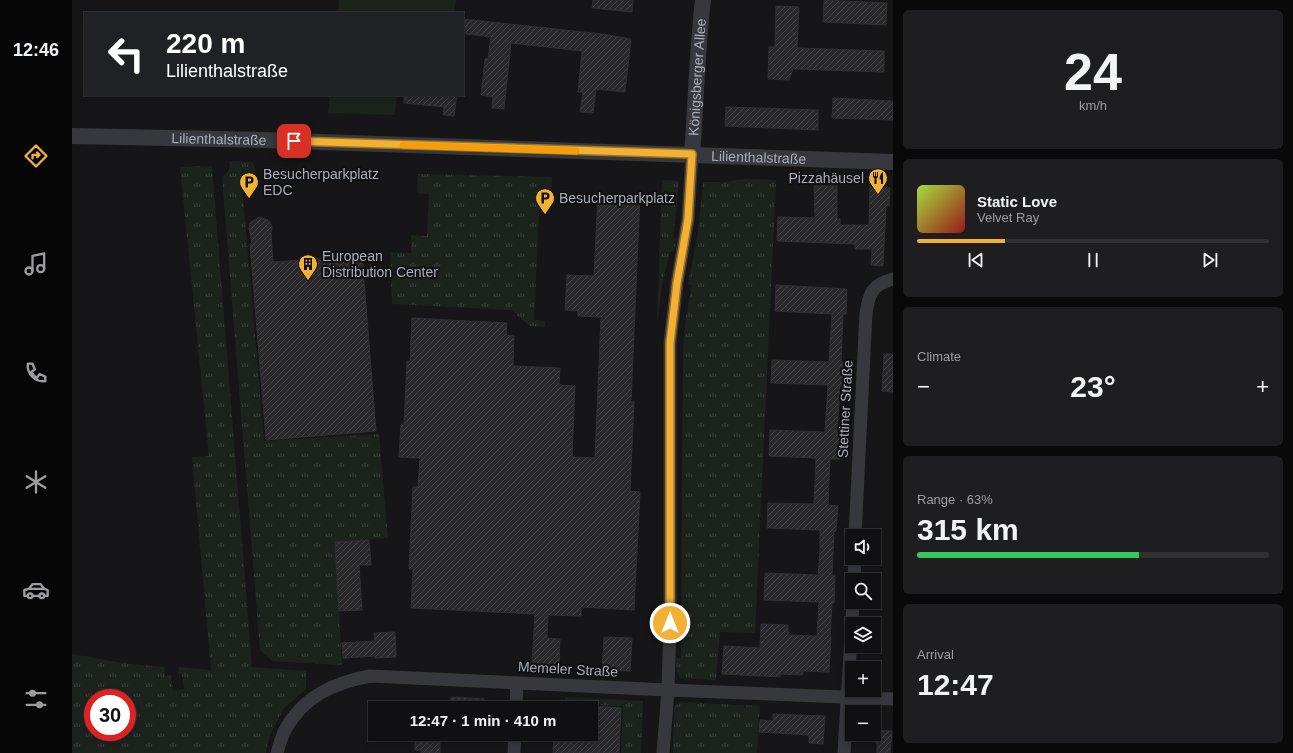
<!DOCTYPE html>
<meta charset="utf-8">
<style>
body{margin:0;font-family:Helvetica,sans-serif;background:#1e1e20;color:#f1f3f6;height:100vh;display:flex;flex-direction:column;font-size:15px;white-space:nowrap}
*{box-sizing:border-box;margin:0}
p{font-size:13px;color:#9c9d9f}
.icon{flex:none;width:22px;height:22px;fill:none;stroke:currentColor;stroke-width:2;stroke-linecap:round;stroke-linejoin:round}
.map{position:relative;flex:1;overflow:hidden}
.drawer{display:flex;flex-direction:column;gap:10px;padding:10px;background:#09090a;width:400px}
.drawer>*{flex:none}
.hud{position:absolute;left:12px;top:12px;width:380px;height:84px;border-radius:0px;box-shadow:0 2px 6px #0003,0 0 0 1px #303032;background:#202124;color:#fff;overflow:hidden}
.controls{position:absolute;left:773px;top:529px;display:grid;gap:8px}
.controls a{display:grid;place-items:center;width:36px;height:36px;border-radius:0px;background:#101012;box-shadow:0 2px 6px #0003,0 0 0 1px #303032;font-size:20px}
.speed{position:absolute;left:12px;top:689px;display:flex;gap:8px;font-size:20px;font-weight:700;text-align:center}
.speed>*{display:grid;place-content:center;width:52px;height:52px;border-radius:50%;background:#101012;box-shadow:0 2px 6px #0003,0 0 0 1px #303032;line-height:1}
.speed .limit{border:6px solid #d22;background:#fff;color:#111}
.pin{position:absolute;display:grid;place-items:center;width:34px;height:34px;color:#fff;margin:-17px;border-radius:8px;box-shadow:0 2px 6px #0006}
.me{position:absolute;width:44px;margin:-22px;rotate:0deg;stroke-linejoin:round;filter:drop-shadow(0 0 3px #0008)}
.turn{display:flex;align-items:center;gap:14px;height:84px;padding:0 16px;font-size:18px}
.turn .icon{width:52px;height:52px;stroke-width:2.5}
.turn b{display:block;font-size:28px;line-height:34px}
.big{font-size:30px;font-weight:800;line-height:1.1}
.drawer .widget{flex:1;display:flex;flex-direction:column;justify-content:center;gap:6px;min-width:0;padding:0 14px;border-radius:6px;background:#1e1e20}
.drawer .dial{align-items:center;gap:0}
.dial b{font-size:52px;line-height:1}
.song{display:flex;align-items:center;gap:12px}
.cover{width:48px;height:48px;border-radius:6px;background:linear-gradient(135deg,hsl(80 70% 55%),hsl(0 70% 35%))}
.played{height:4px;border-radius:2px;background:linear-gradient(90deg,#f2b134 25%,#303032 25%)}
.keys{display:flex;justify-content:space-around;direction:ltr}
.heat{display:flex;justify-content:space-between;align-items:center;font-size:22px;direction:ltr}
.charge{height:6px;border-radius:3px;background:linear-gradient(90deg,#34c759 63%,#303032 0)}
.trip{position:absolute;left:296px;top:701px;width:230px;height:40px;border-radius:0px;background:#101012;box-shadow:0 2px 6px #0003,0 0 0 1px #303032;font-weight:800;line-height:40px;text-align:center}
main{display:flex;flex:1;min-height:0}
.tabs{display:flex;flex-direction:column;width:72px;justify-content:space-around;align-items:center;background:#060607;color:#9c9d9f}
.tabs .icon{width:28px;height:28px}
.tabs .selected{color:#f2b134}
.tabs b{font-size:18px;color:#f1f3f6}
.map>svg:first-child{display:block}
.grass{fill:url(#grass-tufts);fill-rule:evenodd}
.pitch{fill:#1c231d}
.building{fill:url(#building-hatch);stroke:#303034}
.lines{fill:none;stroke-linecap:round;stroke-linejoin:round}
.minor{stroke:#37383d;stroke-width:13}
.tertiary{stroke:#37383d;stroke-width:16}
.route-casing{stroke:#9d7322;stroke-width:10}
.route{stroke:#f2b134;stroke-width:7}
.slow{stroke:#f59e0b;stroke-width:7}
.labels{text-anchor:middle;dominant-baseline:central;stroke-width:4;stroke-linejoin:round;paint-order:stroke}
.street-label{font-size:14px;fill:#a8adb8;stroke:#111113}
.poi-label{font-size:14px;fill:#a8adb8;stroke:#111113;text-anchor:start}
</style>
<main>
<nav class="tabs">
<b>12:46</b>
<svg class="icon selected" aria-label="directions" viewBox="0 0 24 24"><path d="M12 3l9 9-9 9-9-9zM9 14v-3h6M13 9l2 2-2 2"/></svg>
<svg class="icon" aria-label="music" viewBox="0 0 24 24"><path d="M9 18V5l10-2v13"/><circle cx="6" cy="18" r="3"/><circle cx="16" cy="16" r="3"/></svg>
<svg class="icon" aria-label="phone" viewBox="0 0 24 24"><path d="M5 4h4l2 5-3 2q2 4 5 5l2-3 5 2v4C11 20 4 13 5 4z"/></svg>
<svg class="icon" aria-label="climate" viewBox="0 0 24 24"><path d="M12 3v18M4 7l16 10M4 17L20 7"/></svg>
<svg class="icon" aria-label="car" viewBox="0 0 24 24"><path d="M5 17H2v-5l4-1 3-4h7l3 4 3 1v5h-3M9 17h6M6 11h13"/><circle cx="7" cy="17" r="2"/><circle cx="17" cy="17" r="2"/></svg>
<svg class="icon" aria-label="filters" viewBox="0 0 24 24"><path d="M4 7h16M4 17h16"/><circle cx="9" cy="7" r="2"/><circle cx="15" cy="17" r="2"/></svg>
</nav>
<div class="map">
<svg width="821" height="753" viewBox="0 0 821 753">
<defs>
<pattern id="grass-tufts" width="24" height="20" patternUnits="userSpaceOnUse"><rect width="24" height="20" fill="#1c231d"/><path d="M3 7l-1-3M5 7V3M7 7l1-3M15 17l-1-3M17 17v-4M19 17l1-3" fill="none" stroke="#3a403c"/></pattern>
<pattern id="building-hatch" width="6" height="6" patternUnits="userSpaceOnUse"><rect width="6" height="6" fill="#29292c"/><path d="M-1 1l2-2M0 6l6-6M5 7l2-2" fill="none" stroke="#454548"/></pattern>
</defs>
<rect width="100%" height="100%" fill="#161618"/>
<g class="grass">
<polygon points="158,161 180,162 183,167 182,177 175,177 175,184 170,185 192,441 307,434 316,538 263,542 270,665 200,661 188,650 150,177 157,170"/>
<path d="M140,166L180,667L234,671V689L212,708L198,735L194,753H0V654L50,663L92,667L93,676L99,675L101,691L112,689L110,674H106L107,667L139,670L120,457L137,456L108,167ZM21,698H55V732H21Z"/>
<polygon points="346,174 480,177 479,194 468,194 462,320 473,321 473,327 458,326 439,310 320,304 318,252 339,253 339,235 355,236 357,194 345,193"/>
<polygon points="673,179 704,180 683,633 648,632 644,680 608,678 605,672 604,658 609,658 611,347 614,317 620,285 616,284 626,233 631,182 654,182"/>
<polygon points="590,180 607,181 601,238 605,238 602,252 598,251 590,286 586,320 585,320"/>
<polygon points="493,697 571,701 569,753 549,753 551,706 493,704"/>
<polygon points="607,702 688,706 685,753 601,753 602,708"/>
</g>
<g class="pitch">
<polygon points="267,0 384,0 382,13 266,13"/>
<polygon points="258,95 325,95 323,115 256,113"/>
</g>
<g class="building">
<polygon points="521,0 561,0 560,12 520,8"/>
<polygon points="752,0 815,3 814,25 751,22"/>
<polygon points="704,6 727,7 725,48 812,51 812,72 721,69 717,80 696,79 697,47 703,47"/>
<polygon points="391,19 530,34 559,39 553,92 524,89 521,113 508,112 511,92 506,92 510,51 439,43 432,109 420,108 421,97 409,95 413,59 416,59 419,37 394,34 394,33 391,32"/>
<polygon points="332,95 385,95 382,116 371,115 372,107 332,103"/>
<polygon points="761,98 821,101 821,120 760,118"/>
<polygon points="654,107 746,110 746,130 653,126"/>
<polygon points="742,186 765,186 765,219 768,219 768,225 797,225 798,187 818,188 817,206 814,206 811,266 799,265 800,249 783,249 783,244 705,241 706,217 743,218"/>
<polygon points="526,194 568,196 559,402 562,402 558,491 568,492 562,610 509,607 509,616 476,615 475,638 488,639 487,666 460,663 463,614 339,608 341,569 337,569 341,487 346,487 348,458 327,457 329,424 332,425 335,361 338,361 340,318 435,323 434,335 442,336 441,366 488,368 487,385 503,386 500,457 523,458 529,317 506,316 506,311 493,310 495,275 522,276"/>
<polygon points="187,217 196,220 199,224 200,228 199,234 201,262 290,256 304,431 194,440 178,244 180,244 177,228 178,223"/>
<polygon points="704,285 775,289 774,314 771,314 769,362 771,362 771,370 778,374 770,378 770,386 768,386 765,433 770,433 768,459 758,459 756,505 766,506 764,531 762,531 760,576 763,576 762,603 760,603 758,637 759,637 757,672 731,671 730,675 708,674 708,677 650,674 652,646 688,648 689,624 716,625 716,635 745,636 747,602 692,600 693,573 746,575 748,551 748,530 695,528 696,503 742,504 744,458 697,456 698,430 753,432 756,385 699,383 700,360 757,362 760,314 703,311"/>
<polygon points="812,354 821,354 821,392 810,391"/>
<polygon points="297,540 299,565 287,565 290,610 267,611 263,542"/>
<polygon points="323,632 324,657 303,658 303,656 271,658 270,643 303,641 302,633"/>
<polygon points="532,637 560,638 558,671 530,670"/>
<polygon points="379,697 412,699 412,708 378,708"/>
<polygon points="519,706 549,708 547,753 481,753 482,734 519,734"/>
<polygon points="701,714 753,716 751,744 737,743 737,735 687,732 688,720 701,721"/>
<polygon points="802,730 820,731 818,753 805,753 805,742 802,742"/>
<polygon points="343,734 368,734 368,753 349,753 349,750 343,750"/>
</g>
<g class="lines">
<g class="minor">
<path d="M783,536L794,313C797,294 800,284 821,279"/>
<polyline points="782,580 783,558"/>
<polyline points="444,708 445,683"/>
<path d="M205,753C207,746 209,739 212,732C230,697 261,683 298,676L596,690L821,699"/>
<polyline points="442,753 443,734"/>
<polyline points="591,753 596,690 598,623 598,343 605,283 616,219 620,155"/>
<polyline points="772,753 781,602"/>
</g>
<g class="tertiary">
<path id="s1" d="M0,136L192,140L821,162"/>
<path id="s2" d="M620,155C624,103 625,51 631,0"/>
</g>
</g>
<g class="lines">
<defs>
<polyline id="route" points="222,141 620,154 616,219 605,283 598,343 598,623"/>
</defs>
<use href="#route" class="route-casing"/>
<use href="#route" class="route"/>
<polyline class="slow" points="331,145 504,151"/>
</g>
<defs>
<symbol id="restaurant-pin" viewBox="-11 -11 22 30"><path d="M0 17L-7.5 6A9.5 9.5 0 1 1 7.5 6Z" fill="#f2b134" stroke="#111113"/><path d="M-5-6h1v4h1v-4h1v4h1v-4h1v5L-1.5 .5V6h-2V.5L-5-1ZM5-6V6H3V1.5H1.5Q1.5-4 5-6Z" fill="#111"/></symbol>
<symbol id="parking-pin" viewBox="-11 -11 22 30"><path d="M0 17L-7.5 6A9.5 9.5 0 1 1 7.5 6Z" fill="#f2b134" stroke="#111113"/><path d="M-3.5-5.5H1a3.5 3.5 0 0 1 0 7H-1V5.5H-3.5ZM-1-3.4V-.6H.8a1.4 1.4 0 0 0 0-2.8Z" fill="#111"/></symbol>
<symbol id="building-pin" viewBox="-11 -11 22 30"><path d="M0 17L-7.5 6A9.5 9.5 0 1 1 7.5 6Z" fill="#f2b134" stroke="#111113"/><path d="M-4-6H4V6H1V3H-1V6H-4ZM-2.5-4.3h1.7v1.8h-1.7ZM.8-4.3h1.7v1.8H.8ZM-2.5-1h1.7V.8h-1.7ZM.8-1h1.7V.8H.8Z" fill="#111"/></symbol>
</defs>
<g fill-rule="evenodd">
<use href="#restaurant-pin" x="795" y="167" width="22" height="30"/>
<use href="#parking-pin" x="166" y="171" width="22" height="30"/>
<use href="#parking-pin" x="462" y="187" width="22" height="30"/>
<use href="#building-pin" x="225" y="253" width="22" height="30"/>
</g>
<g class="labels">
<g class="street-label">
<text stroke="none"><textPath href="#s2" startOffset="78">Königsberger Allee</textPath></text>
<text stroke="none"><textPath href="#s1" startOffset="147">Lilienthalstraße</textPath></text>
<text stroke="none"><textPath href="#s1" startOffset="687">Lilienthalstraße</textPath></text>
<text transform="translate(773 409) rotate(-87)">Stettiner Straße</text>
<text transform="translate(496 669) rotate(3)">Memeler Straße</text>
</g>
<g class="poi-label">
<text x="191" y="174">Besucherparkplatz<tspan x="191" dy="16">EDC</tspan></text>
<text x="792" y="178" text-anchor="end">Pizzahäusel</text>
<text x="487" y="198">Besucherparkplatz</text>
<text x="250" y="256">European<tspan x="250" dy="16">Distribution Center</tspan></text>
</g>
</g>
</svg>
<div class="controls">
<a><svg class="icon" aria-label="sound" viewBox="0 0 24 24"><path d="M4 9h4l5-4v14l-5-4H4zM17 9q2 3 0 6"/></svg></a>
<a><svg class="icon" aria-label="search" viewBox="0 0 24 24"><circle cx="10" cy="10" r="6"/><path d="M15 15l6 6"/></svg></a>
<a><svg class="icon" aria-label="layers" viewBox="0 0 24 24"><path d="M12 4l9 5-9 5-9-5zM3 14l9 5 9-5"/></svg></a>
<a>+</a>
<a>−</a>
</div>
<div class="speed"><div class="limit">30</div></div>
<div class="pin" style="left:222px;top:141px;background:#d93025"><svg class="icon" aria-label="arrive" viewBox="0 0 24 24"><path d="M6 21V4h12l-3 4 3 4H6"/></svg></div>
<svg class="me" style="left:598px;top:623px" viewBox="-20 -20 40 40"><circle r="17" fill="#f2b134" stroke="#fff" stroke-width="3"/><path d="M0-11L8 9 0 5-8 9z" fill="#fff"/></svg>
<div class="trip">12:47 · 1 min · 410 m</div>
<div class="hud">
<div class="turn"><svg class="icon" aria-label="left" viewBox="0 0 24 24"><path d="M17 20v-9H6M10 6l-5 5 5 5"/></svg><div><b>220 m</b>Lilienthalstraße</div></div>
</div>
</div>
<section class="drawer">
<div class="widget dial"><b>24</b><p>km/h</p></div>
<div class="widget">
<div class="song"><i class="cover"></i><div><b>Static Love</b><p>Velvet Ray</p></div></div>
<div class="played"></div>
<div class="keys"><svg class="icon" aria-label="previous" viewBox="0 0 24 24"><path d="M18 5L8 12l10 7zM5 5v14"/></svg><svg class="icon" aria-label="pause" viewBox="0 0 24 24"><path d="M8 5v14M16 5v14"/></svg><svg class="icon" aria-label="next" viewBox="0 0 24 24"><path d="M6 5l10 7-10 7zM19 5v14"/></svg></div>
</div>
<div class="widget"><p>Climate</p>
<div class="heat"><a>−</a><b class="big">23°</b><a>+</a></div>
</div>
<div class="widget"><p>Range · 63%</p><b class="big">315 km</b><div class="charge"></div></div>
<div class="widget"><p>Arrival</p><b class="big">12:47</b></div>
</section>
</main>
